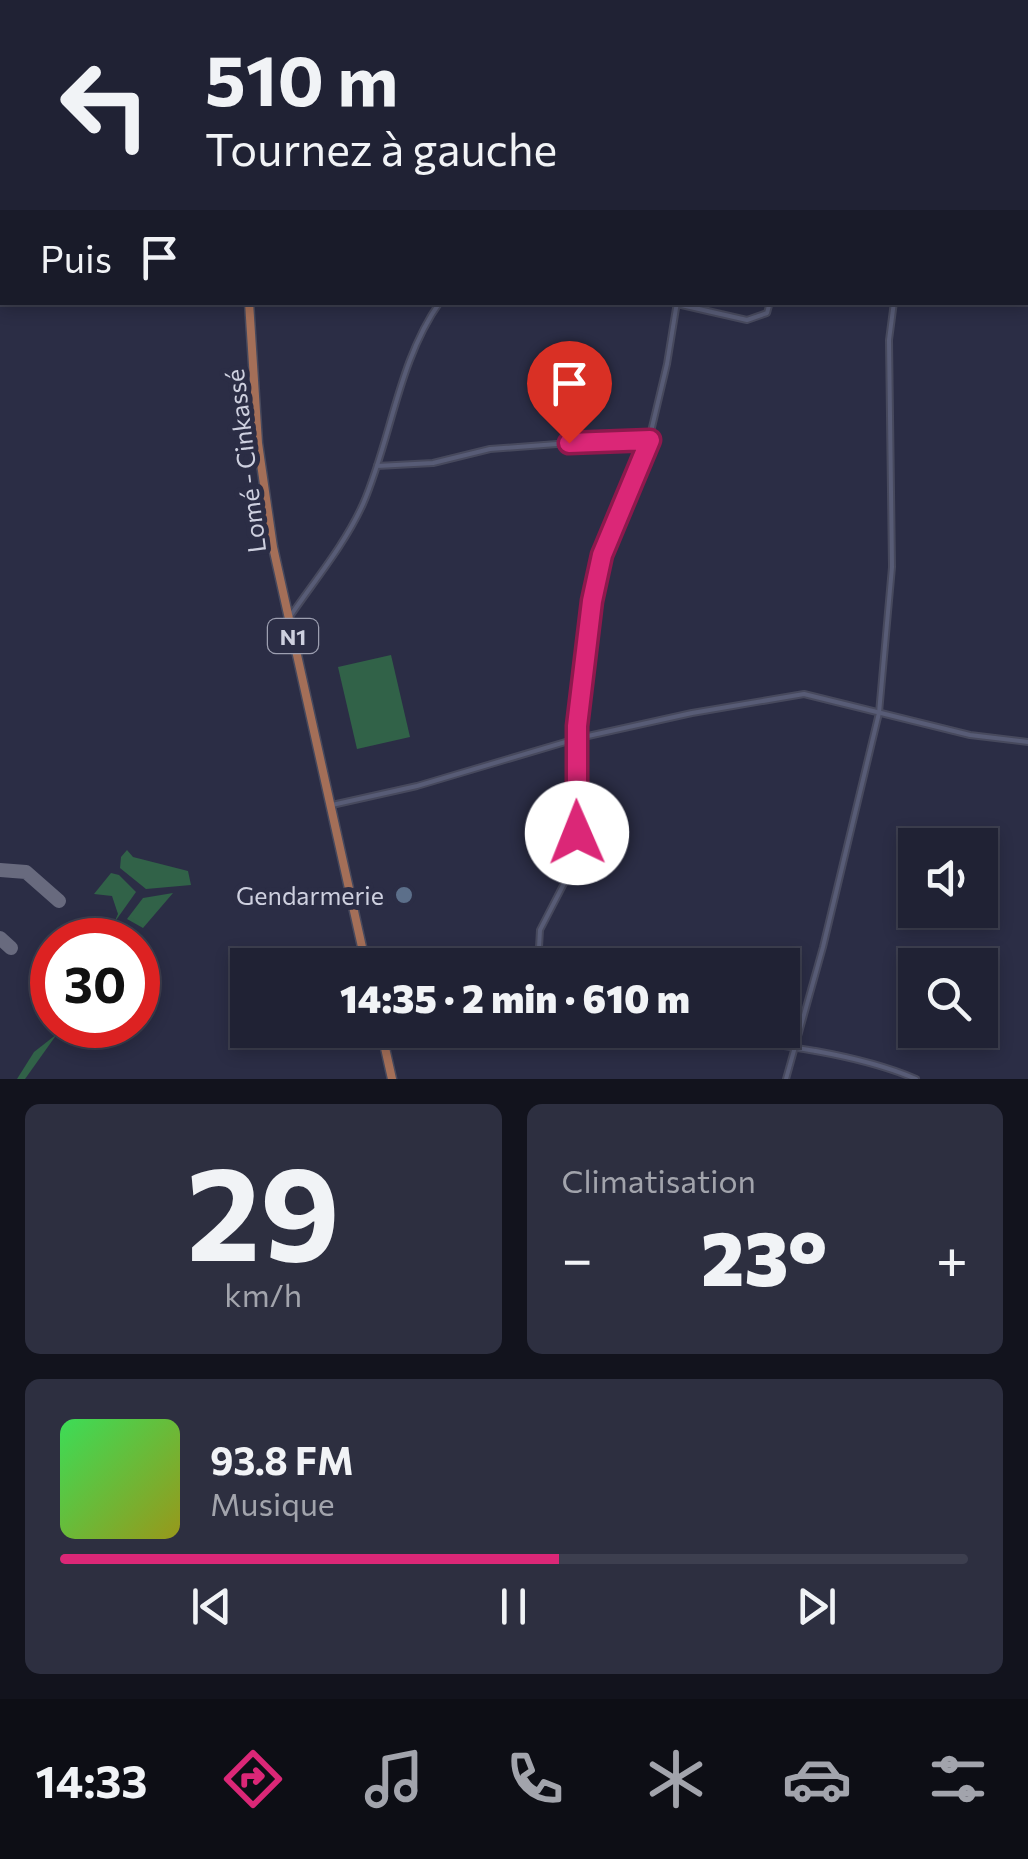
<!DOCTYPE html>
<html lang="fr">
<meta charset="utf-8">
<style>
body{margin:0;font-family:Commissioner,sans-serif;background:#2d2f40;color:#f1f3f6;height:100vh;display:flex;flex-direction:column;font-size:38px;white-space:nowrap}
*{box-sizing:border-box;margin:0}
p{font-size:32px;color:#a2a4ac}
.icon{flex:none;width:55px;height:55px;fill:none;stroke:currentColor;stroke-width:2;stroke-linecap:round;stroke-linejoin:round}
.map{position:relative;height:1079px;overflow:hidden}
.drawer{display:flex;flex-direction:column;gap:25px;padding:25px;background:#12131d;flex:1}
.drawer>*{flex:none}
.banner{position:absolute;left:0px;top:0px;width:1030px;height:305px;box-shadow:0 5px 15px #0003,0 0 0 2px #3d3f4f;background:#202234;color:#f1f3f6;overflow:hidden}
.tools{position:absolute;left:898px;top:828px;display:grid;gap:20px}
.tools a{display:grid;place-items:center;width:100px;height:100px;border-radius:0px;background:#202234;box-shadow:0 5px 15px #0003,0 0 0 2px #3d3f4f;font-size:50px}
.speed{position:absolute;left:30px;top:918px;display:flex;gap:20px;font-size:50px;font-weight:700;text-align:center}
.speed>*{display:grid;place-content:center;width:130px;height:130px;border-radius:50%;background:#202234;box-shadow:0 5px 15px #0003,0 0 0 2px #3d3f4f;line-height:1}
.speed .limit{border:15px solid #d22;background:#fff;color:#111}
.pin{position:absolute;display:grid;place-items:center;width:85px;height:85px;color:#fff;margin:-102px -42px;border-radius:50% 50% 50% 0;rotate:-45deg;box-shadow:0 0 10px #0007}
.pin .icon{rotate:45deg}
.me{position:absolute;width:110px;margin:-55px;rotate:359deg;stroke-linejoin:round;filter:drop-shadow(0 0 8px #0008)}
.turn{display:flex;align-items:center;gap:35px;height:210px;padding:0 40px;font-size:45px}
.turn .icon{width:130px;height:130px;stroke-width:2.5}
.turn b{display:block;font-size:70px;line-height:85px}
.then{display:flex;align-items:center;height:95px;padding:0 40px;background:#0003;gap:20px;font-size:38px}
.big{font-size:75px;font-weight:800;line-height:1.1}
.drawer .widget{flex:1;display:flex;flex-direction:column;justify-content:center;gap:15px;min-width:0;padding:0 35px;border-radius:15px;background:#2d2f40}
.drawer .dial{align-items:center;gap:0}
.dial b{font-size:130px;line-height:1}
.song{display:flex;align-items:center;gap:30px}
.cover{width:120px;height:120px;border-radius:15px;background:linear-gradient(135deg,hsl(130 70% 55%),hsl(60 70% 35%))}
.played{height:10px;border-radius:5px;background:linear-gradient(90deg,#db2777 55%,#3d3f4f 55%)}
.keys{display:flex;justify-content:space-around;direction:ltr}
.heat{display:flex;justify-content:space-between;align-items:center;font-size:55px;direction:ltr}
.drawer .tiles{flex:1;display:grid;gap:25px;grid-template-columns:1fr 1fr}
.widget:last-child{grid-column:span 2}
.trip{position:absolute;left:230px;top:948px;width:570px;height:100px;border-radius:0px;background:#202234;box-shadow:0 5px 15px #0003,0 0 0 2px #3d3f4f;font-weight:800;line-height:100px;text-align:center}
.tabs{display:flex;height:160px;justify-content:space-around;align-items:center;background:#0d0e15;color:#a2a4ac}
.tabs .icon{width:70px;height:70px}
.tabs .current{color:#db2777}
.tabs b{font-size:45px;color:#f1f3f6}
.map>svg:first-child{display:block}
.green{fill:#316248}
.lines{fill:none;stroke-linecap:round;stroke-linejoin:round}
.taxiway{stroke:#686a7e;stroke-width:14}
.minor-casing{stroke:#47495d;stroke-width:8}
.trunk-casing{stroke:#47495d;stroke-width:11}
.minor{stroke:#585c76;stroke-width:4}
.trunk{stroke:#a46f58;stroke-width:8}
.route-casing{stroke:#8e194d;stroke-width:25}
.route{stroke:#db2777;stroke-width:18}
.service-dot{fill:#5c6f8a;stroke:#2b2d45;stroke-width:4}
.labels{text-anchor:middle;dominant-baseline:central;stroke-width:10;stroke-linejoin:round;paint-order:stroke}
.shield{fill:#2b2d45;stroke:#9d9fb1;stroke-width:2.5}
.shield-label{font-size:22px;font-weight:bold;fill:#ced0df}
.street-label{font-size:25px;fill:#ced0df;stroke:#2b2d45}
.poi-label{font-size:25px;fill:#ced0df;stroke:#2b2d45;text-anchor:end}
</style>
<div class="map">
<svg width="1028" height="1079" viewBox="0 0 1028 1079">
<rect width="100%" height="100%" fill="#2b2d45"/>
<g class="green">
<polygon points="391,655 410,737 357,749 338,667"/>
<polygon points="127,850 133,857 188,871 191,885 146,889 120,868 121,857"/>
<polygon points="111,873 119,875 136,892 114,923 118,914 112,896 94,894"/>
<polygon points="173,893 143,928 127,919 143,898"/>
<polygon points="57,1034 25,1079 17,1079 34,1052"/>
</g>
<g class="lines">
<g class="taxiway">
<polyline points="0,870 26,872 59,901"/>
<polyline points="0,938 11,948"/>
</g>
<defs>
<g id="minor">
<polyline points="305,0 309,2"/>
<polyline points="647,0 647,2"/>
<polyline points="803,0 804,2"/>
<polyline points="909,0 922,2"/>
<polyline points="548,2 549,0"/>
<polyline points="979,2 984,0"/>
<polyline points="1028,253 1028,254"/>
<polyline points="1028,300 1028,301"/>
<polyline points="677,304 747,320 767,313 770,302"/>
<polyline points="377,466 433,463 490,449 609,440 649,440"/>
<path d="M291,615C315,580 345,544 363,504C391,440 398,361 440,302"/>
<polyline points="332,805 417,786 579,738 692,713 804,694 970,735 1028,742"/>
<polyline points="538,965 540,930 572,868 577,833 575,815 579,738 577,726 591,601 602,555 649,440 667,364 677,302"/>
<path d="M656,1030C737,1041 842,1047 916,1079"/>
<polyline points="786,1079 823,947 879,713 892,567 889,340 894,302"/>
</g>
<g id="trunk">
<polyline points="240,2 240,0"/>
<polyline points="249,302 258,443 273,547 366,965"/>
<polyline points="381,1030 392,1079"/>
</g>
</defs>
<use href="#minor" class="minor-casing"/>
<use href="#trunk" class="trunk-casing"/>
<use href="#minor" class="minor"/>
<use href="#trunk" class="trunk"/>
</g>
<g class="lines">
<defs>
<polyline id="route" points="569,443 650,440 602,555 592,601 577,726 577,833"/>
</defs>
<use href="#route" class="route-casing"/>
<use href="#route" class="route"/>
</g>
<circle class="service-dot" cx="404" cy="895" r="10"/>
<g class="labels">
<rect class="shield" x="268" y="619" width="50" height="34" rx="8"/>
<g class="shield-label">
<text x="293" y="636">N1</text>
</g>
<g class="street-label">
<text transform="translate(245 461) rotate(-97)">Lomé - Cinkassé</text>
</g>
<g class="poi-label">
<text x="384" y="895">Gendarmerie</text>
</g>
</g>
</svg>
<div class="tools">
<a><svg class="icon" aria-label="sound" viewBox="0 0 24 24"><path d="M4 9h4l5-4v14l-5-4H4zM17 9q2 3 0 6"/></svg></a>
<a><svg class="icon" aria-label="search" viewBox="0 0 24 24"><circle cx="10" cy="10" r="6"/><path d="M15 15l6 6"/></svg></a>
</div>
<div class="speed"><div class="limit">30</div></div>
<div class="pin" style="left:569px;top:443px;background:#d93025"><svg class="icon" aria-label="arrive" viewBox="0 0 24 24"><path d="M6 21V4h12l-3 4 3 4H6"/></svg></div>
<svg class="me" style="left:577px;top:833px" viewBox="-20 -20 40 40"><circle r="19" fill="#fff"/><path d="M0-13L10 11 0 6-10 11z" fill="#db2777"/></svg>
<div class="trip">14:35 · 2 min · 610 m</div>
<div class="banner">
<div class="turn"><svg class="icon" aria-label="left" viewBox="0 0 24 24"><path d="M17 20v-9H6M10 6l-5 5 5 5"/></svg><div><b>510 m</b>Tournez à gauche</div></div>
<div class="then">Puis<svg class="icon" aria-label="arrive" viewBox="0 0 24 24"><path d="M6 21V4h12l-3 4 3 4H6"/></svg></div>
</div>
</div>
<section class="drawer">
<div class="tiles">
<div class="widget dial"><b>29</b><p>km/h</p></div>
<div class="widget"><p>Climatisation</p>
<div class="heat"><a>−</a><b class="big">23°</b><a>+</a></div>
</div>
<div class="widget">
<div class="song"><i class="cover"></i><div><b>93.8 FM</b><p>Musique</p></div></div>
<div class="played"></div>
<div class="keys"><svg class="icon" aria-label="previous" viewBox="0 0 24 24"><path d="M18 5L8 12l10 7zM5 5v14"/></svg><svg class="icon" aria-label="pause" viewBox="0 0 24 24"><path d="M8 5v14M16 5v14"/></svg><svg class="icon" aria-label="next" viewBox="0 0 24 24"><path d="M6 5l10 7-10 7zM19 5v14"/></svg></div>
</div>
</div>
</section>
<nav class="tabs">
<b>14:33</b>
<svg class="icon current" aria-label="directions" viewBox="0 0 24 24"><path d="M12 3l9 9-9 9-9-9zM9 14v-3h6M13 9l2 2-2 2"/></svg>
<svg class="icon" aria-label="music" viewBox="0 0 24 24"><path d="M9 18V5l10-2v13"/><circle cx="6" cy="18" r="3"/><circle cx="16" cy="16" r="3"/></svg>
<svg class="icon" aria-label="phone" viewBox="0 0 24 24"><path d="M5 4h4l2 5-3 2q2 4 5 5l2-3 5 2v4C11 20 4 13 5 4z"/></svg>
<svg class="icon" aria-label="climate" viewBox="0 0 24 24"><path d="M12 3v18M4 7l16 10M4 17L20 7"/></svg>
<svg class="icon" aria-label="car" viewBox="0 0 24 24"><path d="M5 17H2v-5l4-1 3-4h7l3 4 3 1v5h-3M9 17h6M6 11h13"/><circle cx="7" cy="17" r="2"/><circle cx="17" cy="17" r="2"/></svg>
<svg class="icon" aria-label="filters" viewBox="0 0 24 24"><path d="M4 7h16M4 17h16"/><circle cx="9" cy="7" r="2"/><circle cx="15" cy="17" r="2"/></svg>
</nav>
